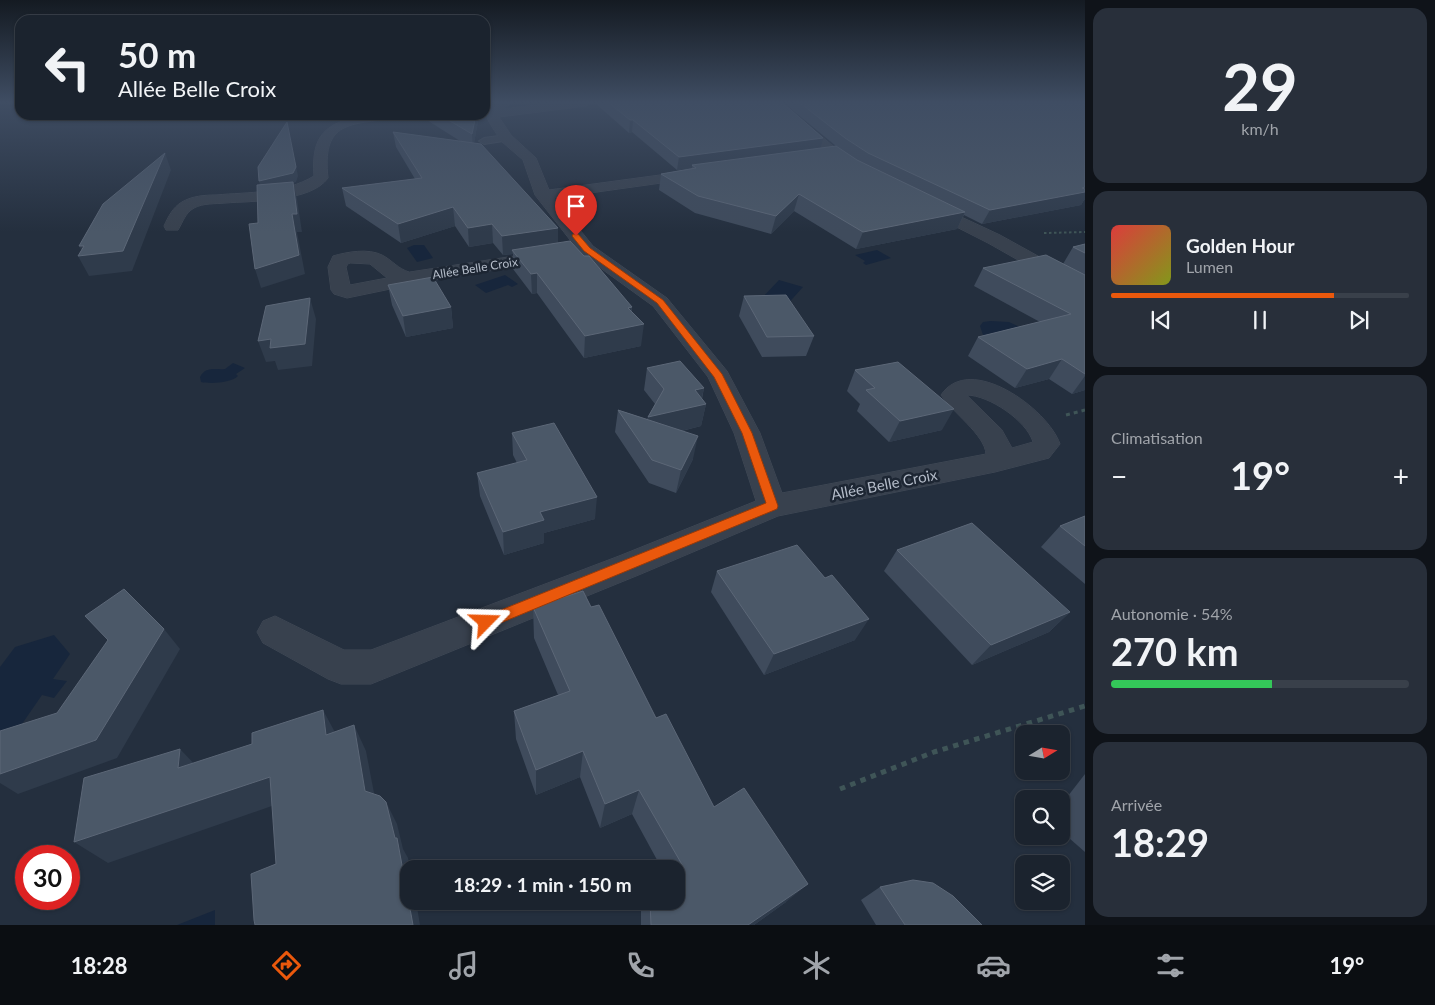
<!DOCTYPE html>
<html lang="fr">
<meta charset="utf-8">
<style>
body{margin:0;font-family:Lato,sans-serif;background:#282f3a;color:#f1f3f6;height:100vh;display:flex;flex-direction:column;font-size:19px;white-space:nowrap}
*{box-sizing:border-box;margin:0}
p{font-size:16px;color:#a0a4aa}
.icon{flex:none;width:28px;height:28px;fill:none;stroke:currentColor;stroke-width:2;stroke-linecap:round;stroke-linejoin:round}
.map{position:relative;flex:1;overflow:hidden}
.sheet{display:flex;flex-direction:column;gap:8px;padding:8px;background:#0f1319;width:350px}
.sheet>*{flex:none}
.guide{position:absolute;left:15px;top:15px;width:475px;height:105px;border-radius:15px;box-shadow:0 1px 4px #0004,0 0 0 1px #39404a;background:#1b232e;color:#f1f3f6;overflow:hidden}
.needle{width:32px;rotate:79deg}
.buttons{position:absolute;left:1015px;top:725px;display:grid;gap:10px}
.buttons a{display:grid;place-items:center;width:55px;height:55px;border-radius:10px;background:#1b232e;box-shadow:0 1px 4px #0004,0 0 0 1px #39404a;font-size:25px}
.speed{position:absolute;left:15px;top:845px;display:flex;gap:10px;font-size:25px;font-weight:700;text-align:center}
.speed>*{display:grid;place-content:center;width:65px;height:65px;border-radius:50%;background:#1b232e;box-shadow:0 1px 4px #0004,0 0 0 1px #39404a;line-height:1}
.speed .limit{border:8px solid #d22;background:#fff;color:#111}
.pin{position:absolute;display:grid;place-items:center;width:42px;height:42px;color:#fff;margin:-51px -21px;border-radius:50% 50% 50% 0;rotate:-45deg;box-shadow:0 0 5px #0007}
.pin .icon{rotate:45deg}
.me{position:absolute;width:55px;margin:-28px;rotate:68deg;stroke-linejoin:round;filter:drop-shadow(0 0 4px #0008)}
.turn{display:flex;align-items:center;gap:18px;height:105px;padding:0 20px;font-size:22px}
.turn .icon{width:65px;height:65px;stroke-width:2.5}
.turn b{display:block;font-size:35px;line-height:42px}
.big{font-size:38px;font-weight:700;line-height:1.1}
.sheet .card{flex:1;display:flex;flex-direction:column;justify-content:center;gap:8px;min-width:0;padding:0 18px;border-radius:15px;background:#282f3a}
.sheet .dial{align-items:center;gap:0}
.dial b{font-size:65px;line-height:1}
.song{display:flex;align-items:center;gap:15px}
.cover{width:60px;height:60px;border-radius:8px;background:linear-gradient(135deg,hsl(0 70% 55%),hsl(70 70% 35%))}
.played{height:5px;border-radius:2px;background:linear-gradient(90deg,#ea580c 75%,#39404a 75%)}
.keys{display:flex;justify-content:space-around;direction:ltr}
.heat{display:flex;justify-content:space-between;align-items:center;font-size:28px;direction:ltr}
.charge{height:8px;border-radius:4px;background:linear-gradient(90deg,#34c759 54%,#39404a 0)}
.trip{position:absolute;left:400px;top:860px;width:285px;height:50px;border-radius:15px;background:#1b232e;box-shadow:0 1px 4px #0004,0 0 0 1px #39404a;font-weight:700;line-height:50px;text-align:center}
.dock{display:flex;height:80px;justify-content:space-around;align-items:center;background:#0b0e12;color:#a0a4aa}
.dock .icon{width:35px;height:35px}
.dock .current{color:#ea580c}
.dock b{font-size:22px;color:#f1f3f6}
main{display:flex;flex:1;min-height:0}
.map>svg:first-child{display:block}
.water{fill:#17263c}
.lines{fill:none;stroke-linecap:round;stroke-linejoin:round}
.service-casing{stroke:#414a57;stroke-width:2}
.minor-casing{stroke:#414a57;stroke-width:1}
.path-far2{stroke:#3f5557;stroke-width:2;stroke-dasharray:2.5 2.5;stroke-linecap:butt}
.path-far1{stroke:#3f5557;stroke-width:3;stroke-dasharray:4 4;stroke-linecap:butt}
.path{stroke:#3f5557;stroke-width:5;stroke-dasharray:5.5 5.5;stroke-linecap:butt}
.service{fill:#38414e;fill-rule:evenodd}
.minor{fill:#38414e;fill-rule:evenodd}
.wall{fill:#3f4b5c}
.shaded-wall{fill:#2f3b4b}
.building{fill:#4b5868;stroke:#5c6777}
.route{fill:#ea580c;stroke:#983908}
.labels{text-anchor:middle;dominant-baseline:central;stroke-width:5;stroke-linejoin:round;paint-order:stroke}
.far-street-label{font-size:12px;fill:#b4bcc9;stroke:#1d2633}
.street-label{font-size:15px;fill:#b4bcc9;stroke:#1d2633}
</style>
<main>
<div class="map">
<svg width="1085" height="925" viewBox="0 0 1085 925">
<rect width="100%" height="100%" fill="#242f3e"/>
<g class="water">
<polygon points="414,245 424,245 433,258 417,262 407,248"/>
<polygon points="877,250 891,258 866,265 863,263 865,261 855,255"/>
<polygon points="505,275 518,284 512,287 508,285 486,293 475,285"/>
<polygon points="779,280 803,287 785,307 760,300"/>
<polygon points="991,321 1009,322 1024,329 993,340 983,335 980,326 983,322"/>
<path d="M233,363L245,368L236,374L238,376C231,383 211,384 201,382L200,377C206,366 215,370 225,369Z"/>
<polygon points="54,635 70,654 53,679 67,681 54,698 42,695 22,724 0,731 0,667 15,647"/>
<polygon points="215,910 215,925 177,925"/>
</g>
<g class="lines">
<defs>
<polygon id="service" points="506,135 511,138 510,140 484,144 479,141 484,138"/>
<g id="minor">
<path d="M497,103H512L502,109L554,103H592L586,106L499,117L511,135L536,158L549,190L697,170L702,171L704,174L702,177L697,178L554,198L593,246L667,298L727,371L760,433L782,493L986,454C985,435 952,412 941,395C970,352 1048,409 1060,444L1049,458L995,472L778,516L641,574L371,684H341L328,679L263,643L257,632L263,621L275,616L344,650H371L619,556L756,501L734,433L708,377L653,306L581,254L535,195L523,160L501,141L489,122L487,117L489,108ZM967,395C989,395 1027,421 1033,442L1012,448L1002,430Z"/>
<polygon points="771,103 782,103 840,152 860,166 862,169 860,172 850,172 830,158"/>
<path d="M364,115H397L391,119C346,124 322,124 328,178C311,202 252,201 225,203C215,204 203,203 194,208C185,213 183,222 178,230H166L164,226C168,217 173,207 182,202C192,196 205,195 216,195C249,192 284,194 314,176C311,135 325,123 364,115Z"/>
<polygon points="927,201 1000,235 1085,282 1085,296 1078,294 988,243 921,209 919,206 921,203"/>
<path d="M548,251L554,252L557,256L554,260L429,281L347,298L334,294L331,290L328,267L333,256C347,252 368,248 382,255C392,260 398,269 409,272ZM351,263L370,264L387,278L350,285L346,267L348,264Z"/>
</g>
</defs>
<use href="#service" class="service-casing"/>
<use href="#minor" class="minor-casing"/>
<polyline class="path-far2" points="1044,233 1085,232"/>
<polyline class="path-far1" points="1066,415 1085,410"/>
<polyline class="path" points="840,789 934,752 1085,706"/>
<use href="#service" class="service"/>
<use href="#minor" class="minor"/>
</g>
<g class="wall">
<polygon points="595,103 783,103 821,148 836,146 784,103 1085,103 1085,200 1084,200 1081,205 982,224 964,215 957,229 856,249 794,211 771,234 695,213 659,190 661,174 692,168 677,170 632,132 629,133"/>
<polygon points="419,115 479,115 474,143 558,228 558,243 632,307 632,312 641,346 584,358 537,293 532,294 513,269 513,254 503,255 493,243 469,247 455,226 401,243 346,206 342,188 415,179 396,147 393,132 460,141"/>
<polygon points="1085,244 1085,390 1072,394 1049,379 1015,388 968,356 978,337 1040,322 974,286 983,268 1063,264 1073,247"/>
<polygon points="388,285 451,307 453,328 406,337 392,305"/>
<polygon points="744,296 814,336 806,356 762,357 739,316"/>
<polygon points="647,368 704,388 702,399 706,404 701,426 682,431 693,459 676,493 649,483 615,432 618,410 647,419 655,404 644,390"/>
<polygon points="855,370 942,430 889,442 857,411 860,404 847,391"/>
<polygon points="512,433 595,519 544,533 544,543 504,555 480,496 477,473 517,463 513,455"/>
<polygon points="1085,516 1085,584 1041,547 1060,526"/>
<polygon points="897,550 1070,612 1049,632 972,665 884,571"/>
<polygon points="717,571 855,640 764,675 711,592"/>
<polygon points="533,607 591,607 656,718 714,807 786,902 754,925 641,925 641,911 646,901 676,901 676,869 662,869 632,814 600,828 580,777 536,795 516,739 514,711 558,695 534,638"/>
<polygon points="1085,774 1085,852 1061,831 1061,805"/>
<polygon points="880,887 982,925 876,925 861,900"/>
</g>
<g class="shaded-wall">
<polygon points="476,115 479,115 473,149 472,134"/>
<polygon points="630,120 633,120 632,132 629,133"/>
<polygon points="287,122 298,176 296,182 293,183 297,199 302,232 297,232 305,274 261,288 255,269 292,214 261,190 259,181"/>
<polygon points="823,138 820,151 692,165 692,168 677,170 679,157"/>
<polygon points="165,153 171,170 132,271 89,276 78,256 84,255 79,246 84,246"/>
<polygon points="1085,187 1085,200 1084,200 1081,205 982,224 990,210"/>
<polygon points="799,194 794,211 771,234 776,216"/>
<polygon points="453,207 455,226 401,243 398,224"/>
<polygon points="965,212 957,229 856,249 863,232"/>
<polygon points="492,224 493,243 469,247 468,228"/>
<polygon points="558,228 558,247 512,250 513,254 503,255 502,236"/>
<polygon points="537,273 537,293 532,294 531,274"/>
<polygon points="310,298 316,319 312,366 278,370 275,361 266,362 258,341"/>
<polygon points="451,307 453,328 406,337 403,316"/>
<polygon points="632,307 630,327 644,324 641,346 584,358 585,336 628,308"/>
<polygon points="1062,359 1049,379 1015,388 1027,369"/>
<polygon points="1085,376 1085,390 1072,394"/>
<polygon points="704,388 700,405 706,404 701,426 644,440 648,417 695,390"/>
<polygon points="954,409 942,430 889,442 900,421"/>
<polygon points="698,436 693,459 676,493 681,470"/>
<polygon points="597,497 595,519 544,533 544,543 504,555 503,532 540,512"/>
<polygon points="1070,612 1049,632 972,665 991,645"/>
<polygon points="869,619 855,640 764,675 774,654"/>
<polygon points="164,629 180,649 117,758 18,794 0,783 0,774"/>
<polygon points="323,710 337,736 326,735"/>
<polygon points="354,725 366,751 378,814 365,791"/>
<polygon points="180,749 204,774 178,768"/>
<polygon points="583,751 580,777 536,795 536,770"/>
<polygon points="270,777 289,800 108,863 74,842"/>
<polygon points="639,790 632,814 600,828 605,804"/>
<polygon points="386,802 397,824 403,849 408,858 410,869 409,869 409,901 416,901 420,925 413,925 395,838"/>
<polygon points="808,884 786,902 754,925 748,925"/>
</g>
<g class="building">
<polygon points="609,103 783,103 823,138 679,157 633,120 630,120"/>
<polygon points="800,103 1085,103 1085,187 1082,188 1085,189 1085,192 990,210 868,153 845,138"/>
<polygon points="440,115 476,115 472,134"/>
<polygon points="287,122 296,167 293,173 259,181 258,167"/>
<polygon points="393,132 481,144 558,228 502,236 492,224 468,228 453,207 398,224 342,188 422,178"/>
<polygon points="836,146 857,160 965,212 863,232 799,194 776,216 698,196 661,174 696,168 692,165"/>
<polygon points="165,153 123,251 78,256 84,246 79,246 103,204"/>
<polygon points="293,182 297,214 292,214 299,255 255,269 249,224 258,223 257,185"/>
<polygon points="570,241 584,256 589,256 632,307 628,308 644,324 585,336 537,273 531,274 512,250"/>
<polygon points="1085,244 1085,253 1073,247"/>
<polygon points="1046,255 1085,275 1085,374 1062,359 1027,369 978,337 1071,314 983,268"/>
<polygon points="433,277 451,307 403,316 388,285"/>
<polygon points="786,295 814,336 767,337 744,296"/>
<polygon points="310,298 305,344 270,348 271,339 258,341 266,306"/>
<polygon points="680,361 704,388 695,390 706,404 648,417 664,389 647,368"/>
<polygon points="898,362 954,409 900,421 866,390 875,388 855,370"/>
<polygon points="618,410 698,436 681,470 652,460"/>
<polygon points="554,423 597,497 540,512 544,520 503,532 477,473 527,460 512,433"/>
<polygon points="1085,516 1085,546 1060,526"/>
<polygon points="972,523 1070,612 991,645 897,550"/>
<polygon points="797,545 825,578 832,575 869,619 774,654 717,571"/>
<polygon points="124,589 164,629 96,740 0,774 0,731 57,713 108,640 85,616"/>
<polygon points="583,591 591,607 599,605 656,718 666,714 714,807 744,788 808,884 748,925 651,925 650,901 676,901 676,873 684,868 639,790 605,804 583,751 536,770 514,711 570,691 533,607"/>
<polygon points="323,710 326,735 354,725 365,791 380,796 386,802 395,838 397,838 413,925 255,925 254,920 251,874 276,864 270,777 74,842 84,778 180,749 178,768 252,744 252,733"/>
<polygon points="913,880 933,883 953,896 982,925 905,925 880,887"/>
</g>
<linearGradient id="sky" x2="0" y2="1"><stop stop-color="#141a22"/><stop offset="0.44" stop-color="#3f4d63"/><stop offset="1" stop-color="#3f4d63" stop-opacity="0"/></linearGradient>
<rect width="1085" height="232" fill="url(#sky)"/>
<polygon class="route" points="573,234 578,234 590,248 663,300 722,374 752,433 778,506 777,509 486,629 481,627 479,622 481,618 766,503 742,433 714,377 657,303 584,251 572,236"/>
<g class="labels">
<g class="far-street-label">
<text transform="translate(475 268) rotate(-9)">Allée Belle Croix</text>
</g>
<g class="street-label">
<text transform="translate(884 484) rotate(-11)">Allée Belle Croix</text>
</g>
</g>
</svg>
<div class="buttons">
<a><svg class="needle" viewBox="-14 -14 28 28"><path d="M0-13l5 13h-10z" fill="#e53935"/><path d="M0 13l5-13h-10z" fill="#a0a4aa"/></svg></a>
<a><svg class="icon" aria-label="search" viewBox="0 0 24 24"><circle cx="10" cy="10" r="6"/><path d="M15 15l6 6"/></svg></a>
<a><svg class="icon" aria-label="layers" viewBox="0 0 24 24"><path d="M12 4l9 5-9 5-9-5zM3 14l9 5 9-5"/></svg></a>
</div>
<div class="speed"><div class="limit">30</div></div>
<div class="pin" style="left:576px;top:236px;background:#d93025"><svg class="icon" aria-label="arrive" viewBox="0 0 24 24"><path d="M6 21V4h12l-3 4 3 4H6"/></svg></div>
<svg class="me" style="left:486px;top:622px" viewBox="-20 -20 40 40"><path d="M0-17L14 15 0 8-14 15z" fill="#ea580c" stroke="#fff" stroke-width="4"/></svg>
<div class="trip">18:29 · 1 min · 150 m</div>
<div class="guide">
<div class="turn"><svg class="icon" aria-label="left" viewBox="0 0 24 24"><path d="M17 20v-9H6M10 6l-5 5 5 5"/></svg><div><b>50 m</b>Allée Belle Croix</div></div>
</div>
</div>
<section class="sheet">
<div class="card dial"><b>29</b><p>km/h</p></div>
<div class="card">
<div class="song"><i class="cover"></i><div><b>Golden Hour</b><p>Lumen</p></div></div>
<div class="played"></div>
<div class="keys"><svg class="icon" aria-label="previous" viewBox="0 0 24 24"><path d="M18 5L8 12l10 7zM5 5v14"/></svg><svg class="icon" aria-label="pause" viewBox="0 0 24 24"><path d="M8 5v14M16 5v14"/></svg><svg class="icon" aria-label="next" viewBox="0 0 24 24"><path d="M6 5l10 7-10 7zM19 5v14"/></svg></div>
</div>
<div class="card"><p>Climatisation</p>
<div class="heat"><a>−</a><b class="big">19°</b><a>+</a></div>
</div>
<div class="card"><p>Autonomie · 54%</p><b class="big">270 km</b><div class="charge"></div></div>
<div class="card"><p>Arrivée</p><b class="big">18:29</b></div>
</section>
</main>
<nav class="dock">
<b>18:28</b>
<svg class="icon current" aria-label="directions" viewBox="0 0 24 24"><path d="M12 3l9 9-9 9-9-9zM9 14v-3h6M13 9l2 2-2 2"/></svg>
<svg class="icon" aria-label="music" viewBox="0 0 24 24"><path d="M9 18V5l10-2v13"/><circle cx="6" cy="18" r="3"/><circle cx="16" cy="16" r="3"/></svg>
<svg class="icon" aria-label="phone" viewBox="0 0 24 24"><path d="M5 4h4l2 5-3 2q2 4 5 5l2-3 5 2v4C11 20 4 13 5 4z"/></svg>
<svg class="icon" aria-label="climate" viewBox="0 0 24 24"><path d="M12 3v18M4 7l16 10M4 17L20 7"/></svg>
<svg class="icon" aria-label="car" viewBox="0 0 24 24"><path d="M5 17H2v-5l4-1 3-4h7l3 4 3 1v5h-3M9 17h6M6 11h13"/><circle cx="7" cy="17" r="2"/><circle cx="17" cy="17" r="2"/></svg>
<svg class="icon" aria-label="filters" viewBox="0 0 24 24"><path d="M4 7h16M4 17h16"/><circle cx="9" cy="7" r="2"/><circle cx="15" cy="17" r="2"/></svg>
<b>19°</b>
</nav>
